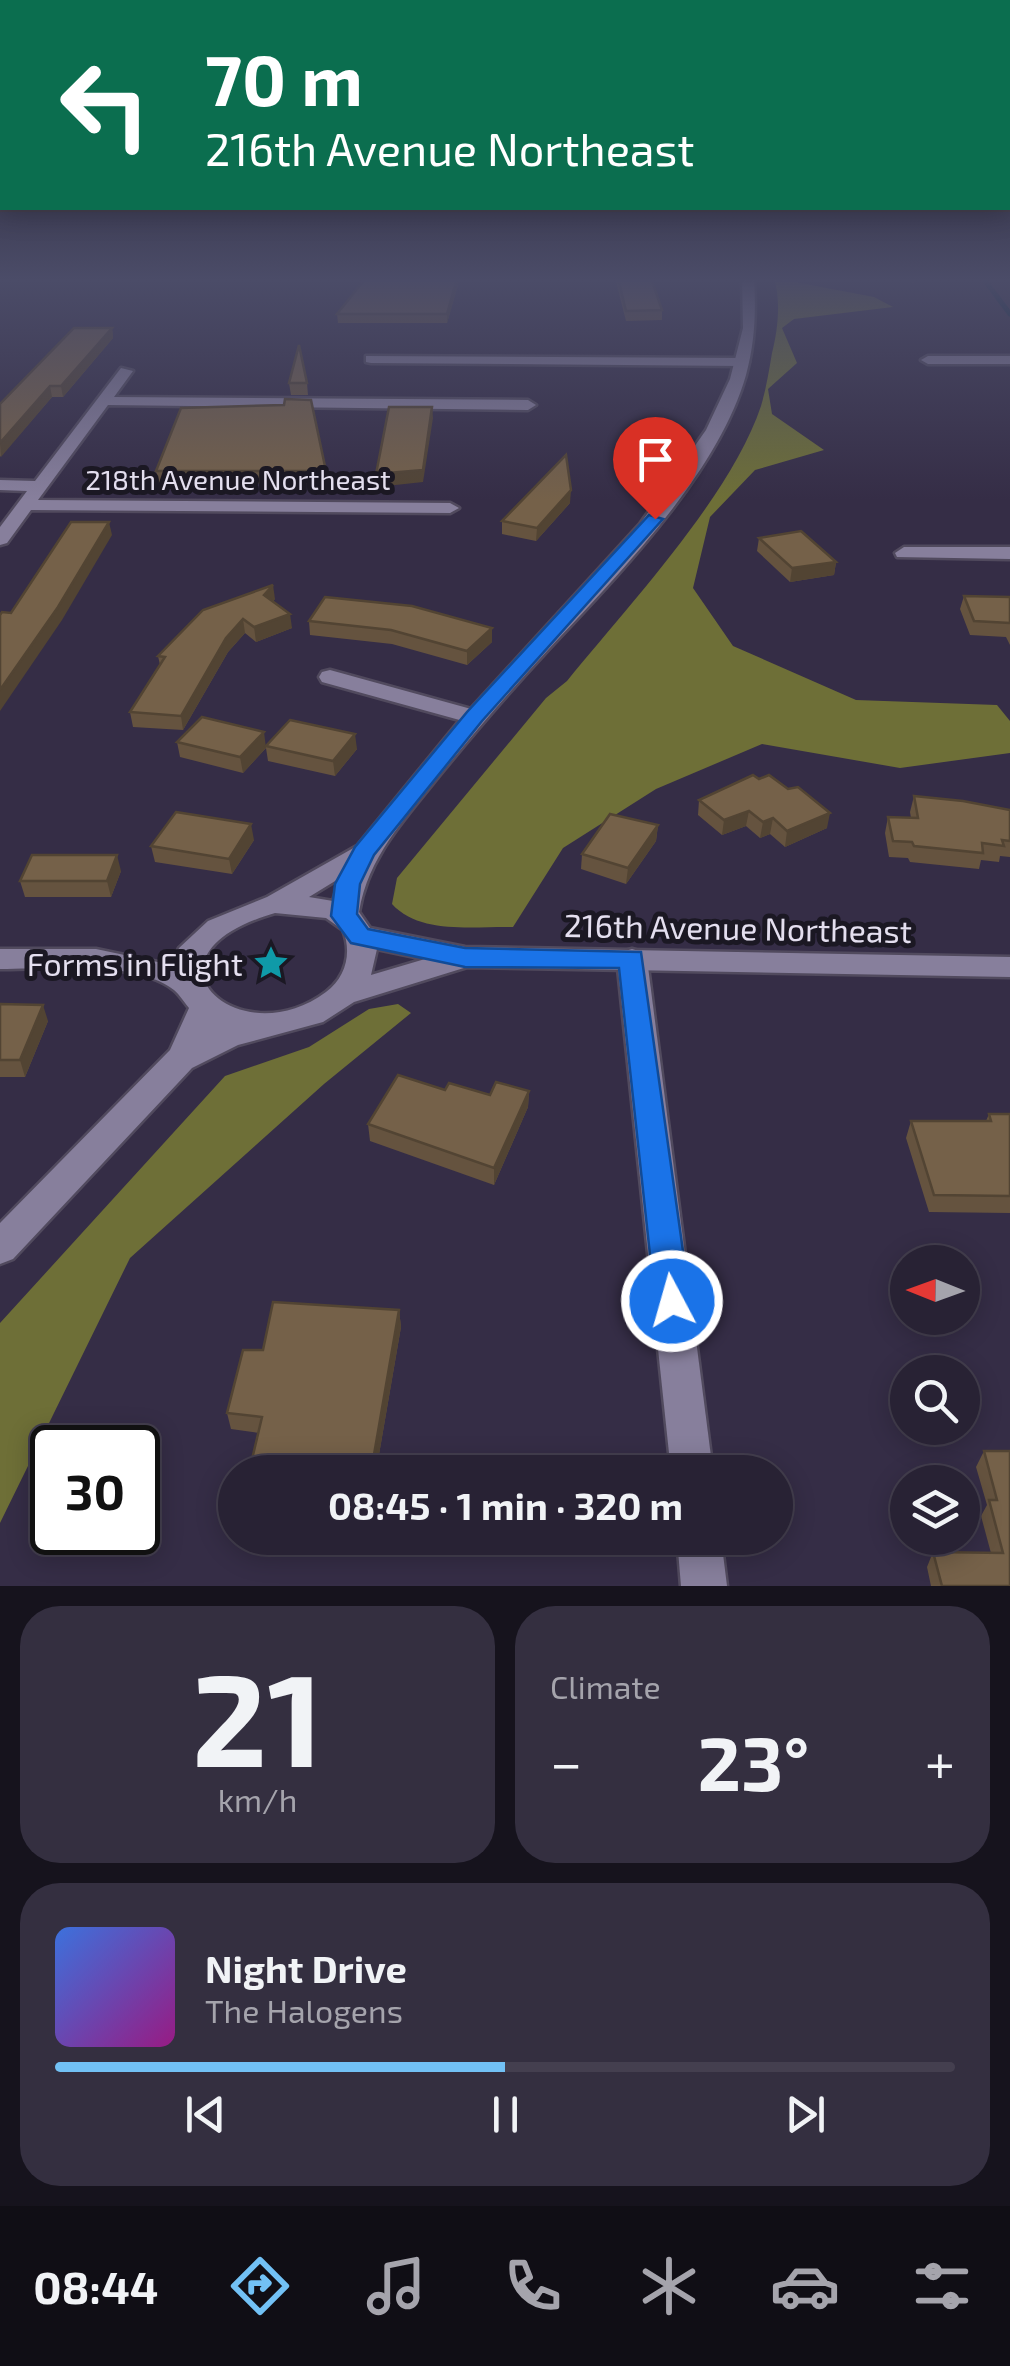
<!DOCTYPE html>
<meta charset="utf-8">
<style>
body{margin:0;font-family:"Exo 2",sans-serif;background:#342f40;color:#f1f3f6;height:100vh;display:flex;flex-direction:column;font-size:38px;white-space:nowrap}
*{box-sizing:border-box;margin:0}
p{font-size:32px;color:#a5a4ac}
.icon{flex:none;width:55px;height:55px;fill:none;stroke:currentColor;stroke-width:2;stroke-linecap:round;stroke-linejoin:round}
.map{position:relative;height:1586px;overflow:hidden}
.drawer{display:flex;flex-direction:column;gap:20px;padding:20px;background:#16131d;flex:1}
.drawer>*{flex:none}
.hud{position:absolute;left:0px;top:0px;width:1010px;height:210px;box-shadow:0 5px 25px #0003,0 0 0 2px #443f4f;background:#0b6e4f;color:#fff;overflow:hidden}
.needle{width:65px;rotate:271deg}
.controls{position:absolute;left:890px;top:1245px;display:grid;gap:20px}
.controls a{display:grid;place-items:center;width:90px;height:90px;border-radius:50%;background:#282234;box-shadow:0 5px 25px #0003,0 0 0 2px #443f4f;font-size:50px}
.speed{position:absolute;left:30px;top:1425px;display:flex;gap:20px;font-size:50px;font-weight:700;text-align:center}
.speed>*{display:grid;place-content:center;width:130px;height:130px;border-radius:50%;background:#282234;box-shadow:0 5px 25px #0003,0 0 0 2px #443f4f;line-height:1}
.speed .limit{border:5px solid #111;border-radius:15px;background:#fff;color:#111}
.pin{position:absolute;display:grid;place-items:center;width:85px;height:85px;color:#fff;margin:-102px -42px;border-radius:50% 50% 50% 0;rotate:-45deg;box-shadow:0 0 10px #0007}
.pin .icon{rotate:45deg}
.me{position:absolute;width:110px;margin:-55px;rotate:354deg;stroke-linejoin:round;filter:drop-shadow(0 0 8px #0008)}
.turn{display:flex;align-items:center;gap:35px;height:210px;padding:0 40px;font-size:45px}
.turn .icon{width:130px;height:130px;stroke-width:2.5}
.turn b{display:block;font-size:70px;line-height:85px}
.big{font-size:75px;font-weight:700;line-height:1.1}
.drawer .widget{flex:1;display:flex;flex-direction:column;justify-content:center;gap:15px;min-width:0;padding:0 35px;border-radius:40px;background:#342f40}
.drawer .dial{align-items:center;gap:0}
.dial b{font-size:130px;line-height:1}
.song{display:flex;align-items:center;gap:30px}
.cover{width:120px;height:120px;border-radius:15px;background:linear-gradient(135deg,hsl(220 70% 55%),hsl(310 70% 35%))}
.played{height:10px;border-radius:5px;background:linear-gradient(90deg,#72c1f5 50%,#443f4f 50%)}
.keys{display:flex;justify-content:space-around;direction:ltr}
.heat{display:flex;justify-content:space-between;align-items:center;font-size:55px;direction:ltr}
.drawer .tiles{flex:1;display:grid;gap:20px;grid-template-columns:1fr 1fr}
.widget:last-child{grid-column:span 2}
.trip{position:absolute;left:218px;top:1455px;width:575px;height:100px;border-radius:50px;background:#282234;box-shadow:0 5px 25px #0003,0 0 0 2px #443f4f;font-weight:700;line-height:100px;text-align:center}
.menu{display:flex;height:160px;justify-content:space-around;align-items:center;background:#100e15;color:#a5a4ac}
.menu .icon{width:70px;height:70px}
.menu .active{color:#72c1f5}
.menu b{font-size:45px;color:#f1f3f6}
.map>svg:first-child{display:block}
.forest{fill:#6e6f37}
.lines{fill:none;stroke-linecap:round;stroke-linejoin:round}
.stream{stroke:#00243d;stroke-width:5}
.street-casing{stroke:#514a5e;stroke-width:5}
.secondary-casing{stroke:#514a5e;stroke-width:5}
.street{fill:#877f9c;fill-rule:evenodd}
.secondary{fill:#877f9c;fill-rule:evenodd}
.wall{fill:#65533f}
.shaded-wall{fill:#524433}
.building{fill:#756149;stroke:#524433;stroke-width:2.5}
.route{fill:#1a73e8;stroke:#114b97;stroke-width:2.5}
.labels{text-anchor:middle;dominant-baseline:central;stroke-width:10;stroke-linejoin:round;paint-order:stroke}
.far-street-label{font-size:28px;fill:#e4dfef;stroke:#1b1823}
.street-label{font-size:32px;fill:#e4dfef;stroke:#1b1823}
.poi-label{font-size:32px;fill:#e4dfef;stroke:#1b1823;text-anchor:end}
</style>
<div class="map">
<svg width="1010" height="1586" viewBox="0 0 1010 1586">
<rect width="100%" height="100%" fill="#352d46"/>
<g class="forest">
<path d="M774,278L874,297L893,307L794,319L782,328L797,363L768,389L772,414L824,450L755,470L710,517L693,588L733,646L856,700L997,705L1010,721V753L900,768L762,744L656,789L563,848L513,927C475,926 420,935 392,904L397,878L546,698L567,681C628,606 731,496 761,406C766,389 769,371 772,353C778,330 781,301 774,278Z"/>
<polygon points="398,1004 411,1013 324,1084 130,1258 0,1523 0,1323 225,1076 309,1047 369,1009"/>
</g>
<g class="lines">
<polyline class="stream" points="983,278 1010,314"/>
<defs>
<g id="street">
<polygon points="366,356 742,358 749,362 742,366 371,363 366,362"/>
<polygon points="1010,356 1010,364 928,364 921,360 928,356"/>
<polygon points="121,368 133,371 114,397 528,400 536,405 528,410 108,405 38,500 450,503 459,508 450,513 31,510 7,543 0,545 0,527 27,491 0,490 0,480 35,481"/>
<polygon points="904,547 1010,547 1010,559 897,557 895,553"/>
<polygon points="330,670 482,712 486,717 474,724 322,682 319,677 322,672"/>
<polygon points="632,949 642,952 647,959 713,1472 671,1472 617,959 622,952"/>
<polygon points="677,1538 721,1538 727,1586 681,1586"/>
</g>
<path id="secondary" d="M742,278H754C756,312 755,342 746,375C718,474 616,577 547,651C509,692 473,734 438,777C404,820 368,857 359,912L370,928L465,947L1010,957V977L467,967L354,1002L323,1022L238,1045L192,1068L13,1259L0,1264V1223L170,1050L189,1008C185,1003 179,994 174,990C137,960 46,969 0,969V949H96L172,965L179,948L208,921L267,897L357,846L456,725L640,524L706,430L730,379L743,328ZM340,878L333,901L309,897ZM275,913L326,918L343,930C352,953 346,977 326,992C239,1057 127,956 275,913ZM377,949L425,959L371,975Z"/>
</defs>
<use href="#street" class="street-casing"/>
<use href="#secondary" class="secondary-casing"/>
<use href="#street" class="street"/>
<use href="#secondary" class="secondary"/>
</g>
<g class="wall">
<polygon points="460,278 447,323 338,323 337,314"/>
<polygon points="615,278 651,278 662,310 662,320 626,321"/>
<polygon points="901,278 916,278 914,283"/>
<polygon points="112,328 113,338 63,397 52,397 0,457 0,404"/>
<polygon points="289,383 307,383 308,395 291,395"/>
<polygon points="156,471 326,471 327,484 158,483"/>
<polygon points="570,503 536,541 502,534 502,521"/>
<polygon points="759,538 836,562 834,575 790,582 757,551"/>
<polygon points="964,596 1010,597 1010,645 1006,637 970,635 960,609"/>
<polygon points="275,599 273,602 292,628 256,642 245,633 228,652 183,730 133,727 130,712 160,665 158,656"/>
<polygon points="309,621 492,642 467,665 392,644 310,635"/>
<polygon points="177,742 266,746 357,749 335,776 268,761 266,748 243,773 180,757"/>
<polygon points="914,796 1010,810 1010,857 1000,856 999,862 981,860 979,869 910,862 908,858 889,857 885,833 888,817 911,818 910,812"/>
<polygon points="699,800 827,828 785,847 770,834 760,838 746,826 722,835 698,815"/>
<polygon points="658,825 656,841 626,884 581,869 582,854"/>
<polygon points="254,840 232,874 155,862 151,846"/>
<polygon points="121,871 111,897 25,897 20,881"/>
<polygon points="0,1004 48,1021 25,1077 0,1077"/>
<polygon points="445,1090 490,1095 529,1091 528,1107 494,1185 370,1141 368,1124"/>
<polygon points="989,1114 1010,1114 1010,1213 929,1212 906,1138 911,1121 986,1121"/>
<polygon points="399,1310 401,1327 376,1472 249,1472 259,1433 231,1429 227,1413 263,1350"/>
<polygon points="984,1451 1010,1451 1010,1586 931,1586 927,1567 933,1552 991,1553 981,1516 987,1505 976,1467"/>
</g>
<g class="shaded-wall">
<polygon points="457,278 460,278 447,323 447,314"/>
<polygon points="112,328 113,338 63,397 61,386"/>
<polygon points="50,386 52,397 1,457 0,443"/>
<polygon points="432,407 433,418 423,482 377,487 376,474"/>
<polygon points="571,490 570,503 536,541 537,528"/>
<polygon points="109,522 112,535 62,620 0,711 0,690"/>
<polygon points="836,562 834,575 790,582 792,568"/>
<polygon points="273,585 275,599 266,609 264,595"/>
<polygon points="290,614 292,628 256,642 254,627"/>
<polygon points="243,619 245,633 228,652 183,730 181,716 226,638"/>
<polygon points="492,628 492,642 467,665 467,651"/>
<polygon points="264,732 266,748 243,773 240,757"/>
<polygon points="355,734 357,749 335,776 333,761"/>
<polygon points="749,811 746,826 722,835 724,820"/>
<polygon points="830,813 827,828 785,847 787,831"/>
<polygon points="773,818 770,834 760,838 763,822"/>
<polygon points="251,824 254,840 232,874 229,859"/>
<polygon points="658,825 656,841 626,884 628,868"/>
<polygon points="117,855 121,871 111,897 107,881"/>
<polygon points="43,1005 48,1021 25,1077 20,1060"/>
<polygon points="529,1091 528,1107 494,1185 494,1168"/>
<polygon points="399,1310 401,1327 376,1472 371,1472"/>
</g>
<g class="building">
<polygon points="366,278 457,278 447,314 337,314"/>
<polygon points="618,278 651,278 662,310 626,311"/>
<polygon points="74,328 112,328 61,386 50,386 0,443 0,404"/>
<polygon points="299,345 307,383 289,383"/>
<polygon points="285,399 311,400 326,471 156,471 181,408 284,405"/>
<polygon points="389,407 432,407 423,470 376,474"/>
<polygon points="566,455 571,490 537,528 502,521"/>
<polygon points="71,522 109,522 58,607 0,690 0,615 2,612 11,613"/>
<polygon points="801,531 836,562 792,568 759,538"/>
<polygon points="273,585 264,595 290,614 254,627 243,619 226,638 181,716 130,712 165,657 158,656 203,610"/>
<polygon points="964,596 1010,597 1010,623 974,621"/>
<polygon points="325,597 412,606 492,628 467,651 391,630 309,621"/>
<polygon points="202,717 264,732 240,757 177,742"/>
<polygon points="290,720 355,734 333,761 266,746"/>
<polygon points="753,775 759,779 769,775 788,789 798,787 830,813 787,831 773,818 763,822 749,811 724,820 699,800"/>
<polygon points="914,796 963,801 1010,810 1010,841 1002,840 1004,846 982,843 983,853 914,846 912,842 893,841 888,817 918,818"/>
<polygon points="176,812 251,824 229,859 151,846"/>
<polygon points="610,814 658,825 628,868 582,854"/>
<polygon points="32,855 117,855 107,881 20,881"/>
<polygon points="0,1004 43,1005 20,1060 0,1060"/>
<polygon points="398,1075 445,1090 449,1083 490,1095 496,1082 529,1091 494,1168 368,1124"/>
<polygon points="989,1114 1010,1114 1010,1196 934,1195 911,1121 991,1121"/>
<polygon points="273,1302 399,1310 371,1472 249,1472 262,1417 227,1413 243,1350 263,1350"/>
<polygon points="984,1451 1010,1451 1010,1586 942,1586 933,1552 1003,1553 989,1500 997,1500"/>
</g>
<linearGradient id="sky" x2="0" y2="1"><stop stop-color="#1d1926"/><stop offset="0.56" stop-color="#4b4c68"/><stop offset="1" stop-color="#4b4c68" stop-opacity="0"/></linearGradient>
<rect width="1010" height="500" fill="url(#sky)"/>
<polygon class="route" points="649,515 663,519 482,721 374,855 360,884 357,914 368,929 465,948 641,952 690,1301 685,1312 672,1317 660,1312 655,1301 619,968 465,967 351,943 331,916 335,884 355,847 467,712"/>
<defs>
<symbol id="sight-bare" viewBox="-9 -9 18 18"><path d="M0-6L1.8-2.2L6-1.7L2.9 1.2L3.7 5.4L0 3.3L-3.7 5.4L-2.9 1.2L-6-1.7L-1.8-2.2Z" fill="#0f9aa8" stroke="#1b1823" stroke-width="2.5" paint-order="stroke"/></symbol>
</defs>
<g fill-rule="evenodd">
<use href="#sight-bare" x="246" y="938" width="50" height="50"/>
</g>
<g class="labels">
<g class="far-street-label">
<text x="238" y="479">218th Avenue Northeast</text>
</g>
<g class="street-label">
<text transform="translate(738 927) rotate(1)">216th Avenue Northeast</text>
</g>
<g class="poi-label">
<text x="243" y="963">Forms in Flight</text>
</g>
</g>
</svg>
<div class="controls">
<a><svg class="needle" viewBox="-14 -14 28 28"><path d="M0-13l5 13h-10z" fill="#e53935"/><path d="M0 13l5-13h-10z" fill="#a5a4ac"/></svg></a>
<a><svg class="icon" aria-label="search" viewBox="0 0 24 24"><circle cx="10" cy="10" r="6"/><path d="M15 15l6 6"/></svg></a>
<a><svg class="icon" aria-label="layers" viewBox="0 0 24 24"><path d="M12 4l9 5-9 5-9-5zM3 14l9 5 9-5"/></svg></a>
</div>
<div class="speed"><div class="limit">30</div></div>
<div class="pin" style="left:655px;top:519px;background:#d93025"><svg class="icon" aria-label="arrive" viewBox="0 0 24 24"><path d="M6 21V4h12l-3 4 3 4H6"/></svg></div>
<svg class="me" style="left:672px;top:1301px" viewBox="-20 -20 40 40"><circle r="17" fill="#1a73e8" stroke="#fff" stroke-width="3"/><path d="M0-11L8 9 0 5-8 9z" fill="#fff"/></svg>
<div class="trip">08:45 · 1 min · 320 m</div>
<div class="hud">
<div class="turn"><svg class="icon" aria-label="left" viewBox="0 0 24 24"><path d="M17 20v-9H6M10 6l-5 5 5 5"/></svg><div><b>70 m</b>216th Avenue Northeast</div></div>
</div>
</div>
<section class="drawer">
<div class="tiles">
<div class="widget dial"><b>21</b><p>km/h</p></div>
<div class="widget"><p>Climate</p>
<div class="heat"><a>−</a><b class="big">23°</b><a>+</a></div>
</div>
<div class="widget">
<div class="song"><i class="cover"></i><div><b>Night Drive</b><p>The Halogens</p></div></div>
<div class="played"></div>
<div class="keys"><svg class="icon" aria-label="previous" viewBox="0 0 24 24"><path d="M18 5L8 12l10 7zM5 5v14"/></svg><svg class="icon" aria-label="pause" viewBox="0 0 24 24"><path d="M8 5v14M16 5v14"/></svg><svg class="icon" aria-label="next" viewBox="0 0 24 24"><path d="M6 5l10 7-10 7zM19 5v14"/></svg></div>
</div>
</div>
</section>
<nav class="menu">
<b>08:44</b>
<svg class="icon active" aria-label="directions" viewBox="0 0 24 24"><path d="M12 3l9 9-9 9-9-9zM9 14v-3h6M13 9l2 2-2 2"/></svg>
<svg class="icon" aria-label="music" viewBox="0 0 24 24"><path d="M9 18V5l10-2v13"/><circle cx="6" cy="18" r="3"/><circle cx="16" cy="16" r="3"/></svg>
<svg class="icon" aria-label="phone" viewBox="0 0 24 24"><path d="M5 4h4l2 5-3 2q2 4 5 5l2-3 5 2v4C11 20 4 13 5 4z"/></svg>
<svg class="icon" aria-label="climate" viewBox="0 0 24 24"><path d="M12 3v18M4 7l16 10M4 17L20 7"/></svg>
<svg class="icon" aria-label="car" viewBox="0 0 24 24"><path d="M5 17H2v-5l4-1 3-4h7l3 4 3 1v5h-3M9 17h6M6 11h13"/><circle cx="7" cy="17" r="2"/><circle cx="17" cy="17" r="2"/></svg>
<svg class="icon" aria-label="filters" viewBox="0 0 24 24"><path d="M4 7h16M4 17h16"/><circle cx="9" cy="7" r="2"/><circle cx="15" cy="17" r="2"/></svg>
</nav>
